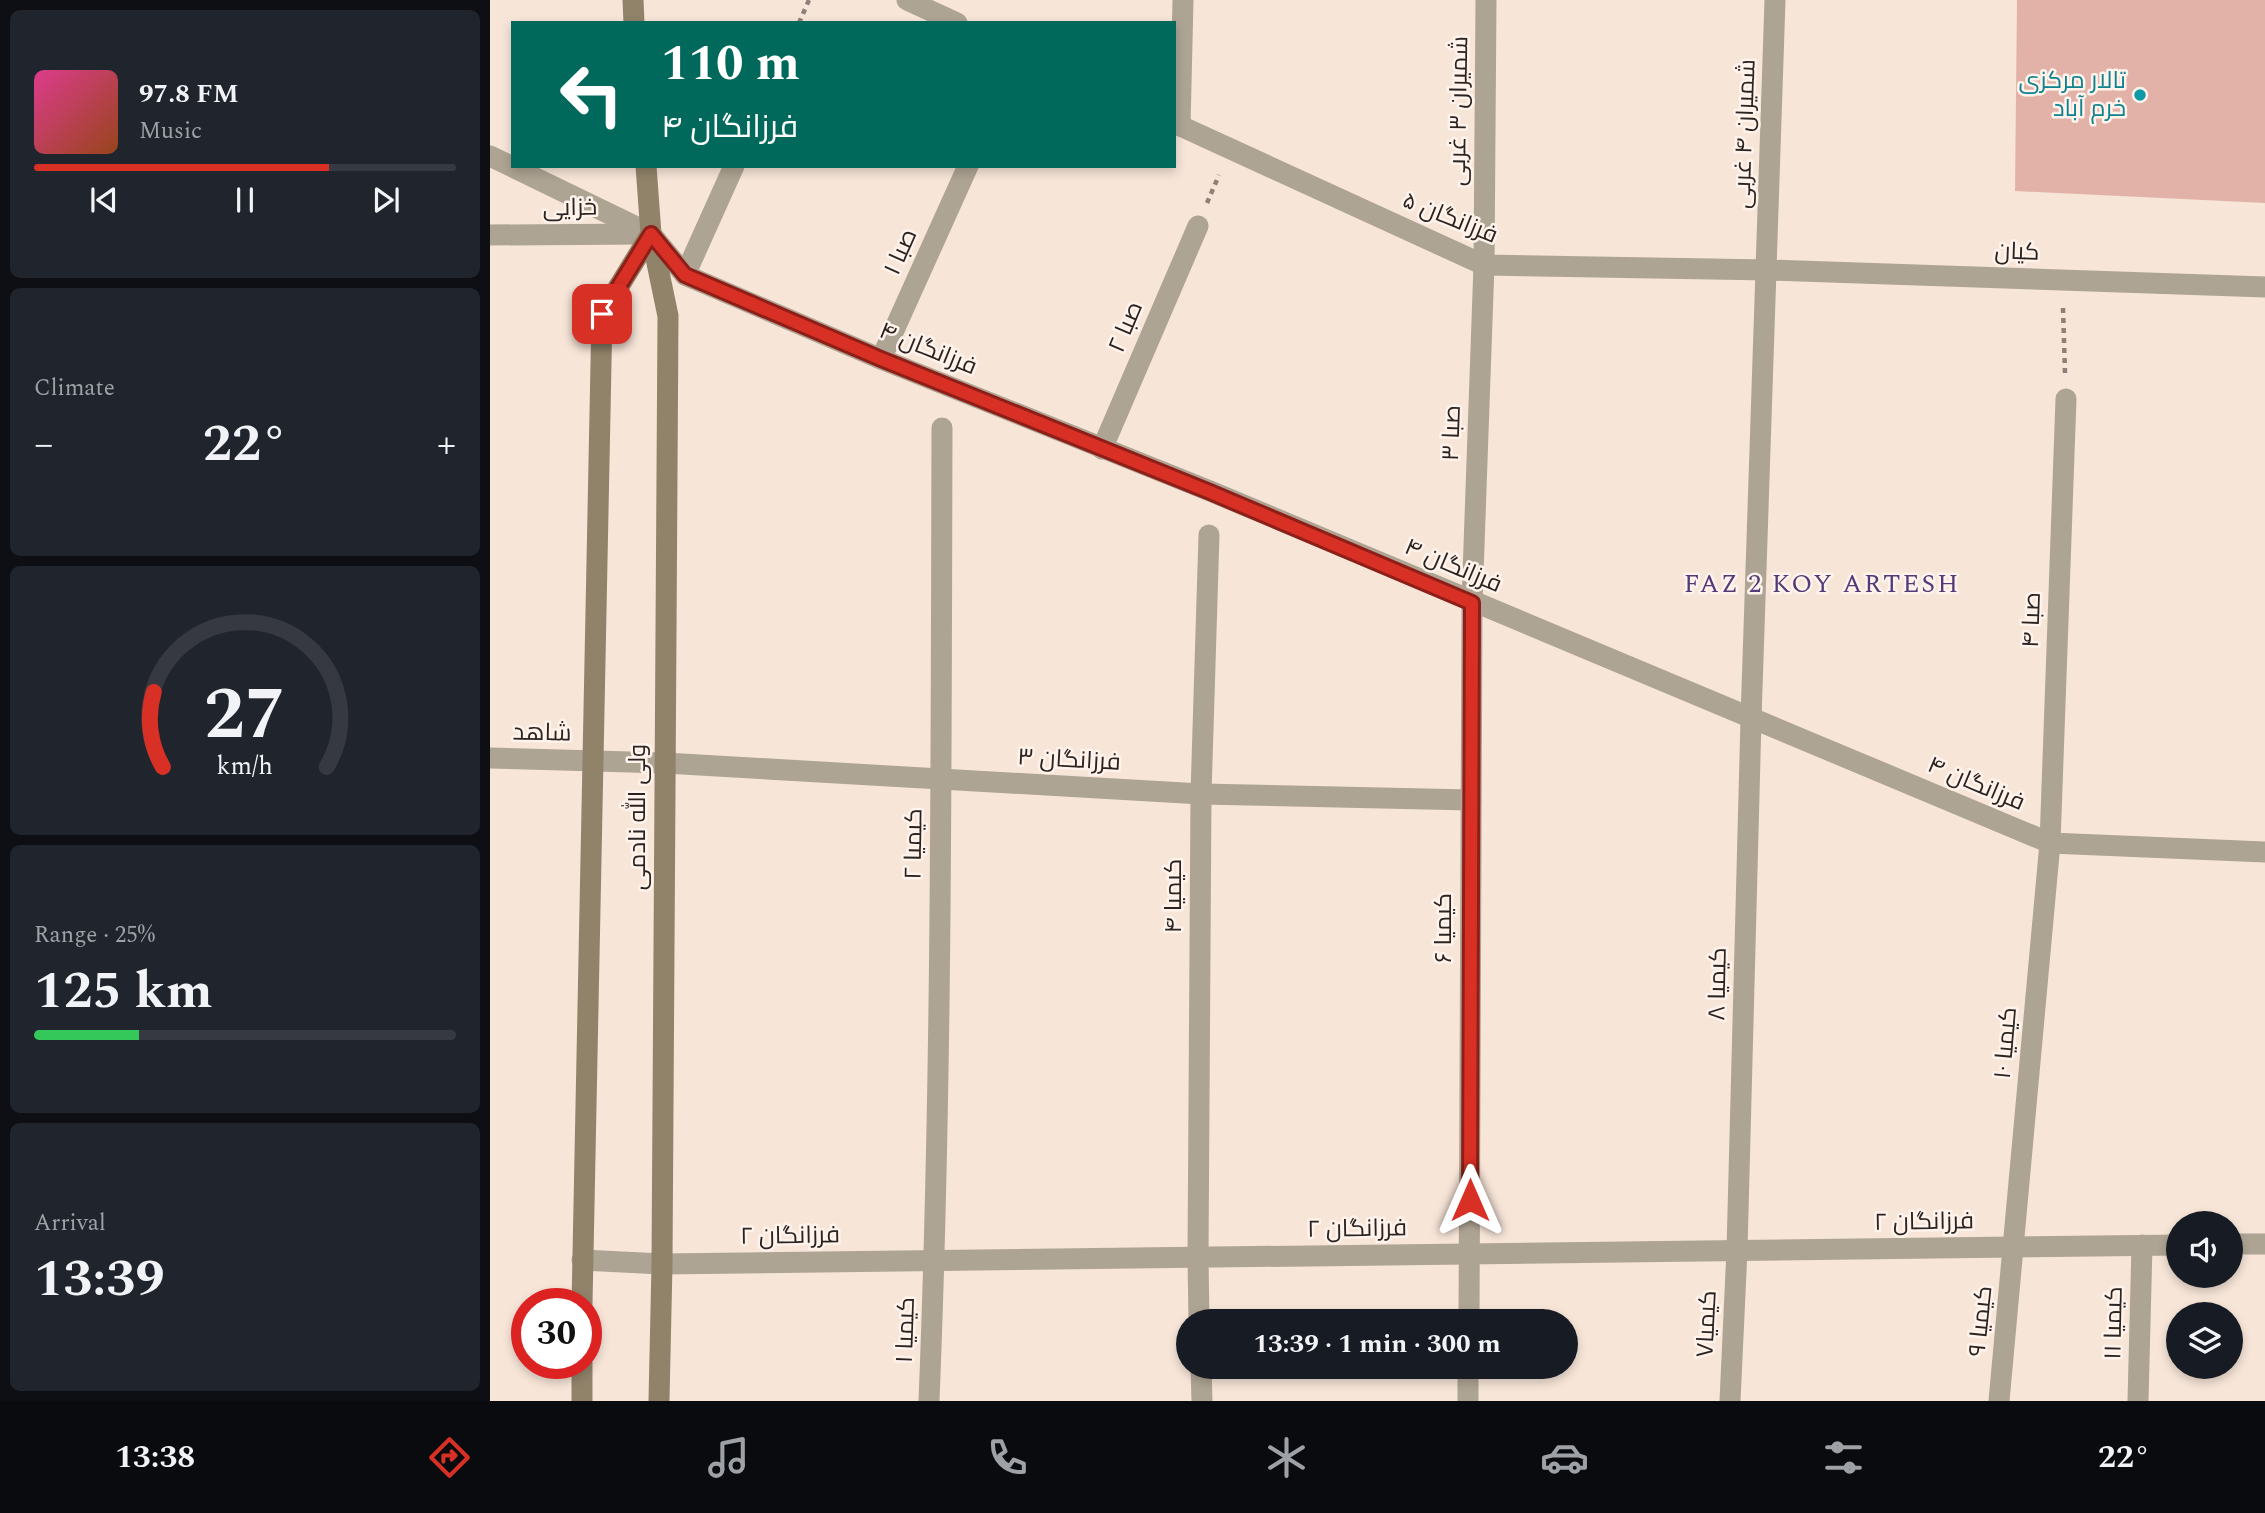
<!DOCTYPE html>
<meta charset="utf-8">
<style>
body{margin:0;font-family:Spectral,Cairo,serif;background:#20242c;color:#f1f3f6;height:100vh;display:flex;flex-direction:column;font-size:26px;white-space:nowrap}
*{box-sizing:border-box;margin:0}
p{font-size:23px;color:#9ea1a6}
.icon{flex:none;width:38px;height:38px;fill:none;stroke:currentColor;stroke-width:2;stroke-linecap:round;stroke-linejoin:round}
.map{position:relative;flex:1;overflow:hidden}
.drawer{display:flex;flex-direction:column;gap:10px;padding:10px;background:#0d0f14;width:490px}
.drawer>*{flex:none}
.hud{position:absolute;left:21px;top:21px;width:665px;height:147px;border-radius:0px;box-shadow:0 4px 10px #0003;background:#00695c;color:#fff;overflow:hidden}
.buttons{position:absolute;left:1676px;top:1211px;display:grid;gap:14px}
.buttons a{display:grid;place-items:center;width:77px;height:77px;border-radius:50%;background:#171b24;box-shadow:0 4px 10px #0003;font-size:35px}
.speed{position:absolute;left:21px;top:1288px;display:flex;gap:14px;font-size:35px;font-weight:700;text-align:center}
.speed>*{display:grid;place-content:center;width:91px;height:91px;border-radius:50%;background:#171b24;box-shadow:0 4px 10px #0003;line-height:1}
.speed .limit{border:10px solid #d22;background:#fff;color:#111}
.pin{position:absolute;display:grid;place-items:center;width:60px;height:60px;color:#fff;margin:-30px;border-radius:14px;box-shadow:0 4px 10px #0006}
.me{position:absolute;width:77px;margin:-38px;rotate:0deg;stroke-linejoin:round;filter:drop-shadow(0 0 5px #0008)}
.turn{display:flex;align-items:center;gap:24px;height:147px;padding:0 35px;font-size:32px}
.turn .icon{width:91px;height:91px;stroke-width:2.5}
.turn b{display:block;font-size:49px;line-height:60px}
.big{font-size:52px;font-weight:700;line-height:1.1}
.drawer .card{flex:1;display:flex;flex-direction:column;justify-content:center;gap:10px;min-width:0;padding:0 24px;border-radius:10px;background:#20242c}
.drawer .dial{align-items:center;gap:0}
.dial svg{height:182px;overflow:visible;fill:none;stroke:#363941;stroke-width:7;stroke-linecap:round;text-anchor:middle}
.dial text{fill:#f1f3f6;stroke:none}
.song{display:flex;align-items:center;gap:21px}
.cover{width:84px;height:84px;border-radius:10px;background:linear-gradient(135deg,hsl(330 70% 55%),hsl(20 70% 35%))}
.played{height:7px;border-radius:4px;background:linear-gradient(90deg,#d93025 70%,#363941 70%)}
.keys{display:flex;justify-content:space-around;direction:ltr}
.heat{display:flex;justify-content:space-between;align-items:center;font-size:38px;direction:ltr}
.charge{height:10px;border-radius:5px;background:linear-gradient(90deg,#34c759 25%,#363941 0)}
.trip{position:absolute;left:686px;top:1309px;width:402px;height:70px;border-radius:35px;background:#171b24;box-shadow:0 4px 10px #0003;font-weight:700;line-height:70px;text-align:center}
.tabs{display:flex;height:112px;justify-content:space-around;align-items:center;background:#090b0e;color:#9ea1a6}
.tabs .icon{width:49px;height:49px}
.tabs .selected{color:#d93025}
.tabs b{font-size:32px;color:#f1f3f6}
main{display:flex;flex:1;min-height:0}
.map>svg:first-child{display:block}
.building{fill:#e2b2a9}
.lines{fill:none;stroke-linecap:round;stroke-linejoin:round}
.path{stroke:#8d8078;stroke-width:4.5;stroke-dasharray:5 5;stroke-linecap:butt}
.street{stroke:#aea493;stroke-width:21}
.secondary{stroke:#91836a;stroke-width:21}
.route-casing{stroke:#8d1f18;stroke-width:18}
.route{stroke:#d93025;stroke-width:12}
.culture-dot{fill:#0f9aa8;stroke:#fff3ec;stroke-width:2.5}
.labels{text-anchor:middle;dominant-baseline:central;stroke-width:5;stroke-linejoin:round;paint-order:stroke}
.culture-label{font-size:24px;fill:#0d838f;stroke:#fff3ec;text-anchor:end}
.street-label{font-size:24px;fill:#2a231f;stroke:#fff3ec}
.neighbourhood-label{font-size:26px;letter-spacing:2px;fill:#523b78;stroke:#fff3ec}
</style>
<main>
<section class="drawer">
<div class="card">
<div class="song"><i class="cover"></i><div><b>97.8 FM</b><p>Music</p></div></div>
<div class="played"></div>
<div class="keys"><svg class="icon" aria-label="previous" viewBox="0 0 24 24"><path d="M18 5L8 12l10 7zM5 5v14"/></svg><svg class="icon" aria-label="pause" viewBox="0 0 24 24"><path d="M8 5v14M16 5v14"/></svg><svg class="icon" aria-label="next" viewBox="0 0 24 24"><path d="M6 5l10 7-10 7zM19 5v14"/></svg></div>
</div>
<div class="card"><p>Climate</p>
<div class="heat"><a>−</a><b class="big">22°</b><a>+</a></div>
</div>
<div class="card dial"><svg viewBox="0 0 100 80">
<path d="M14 69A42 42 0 1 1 86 69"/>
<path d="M14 69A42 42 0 0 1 10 36" stroke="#d93025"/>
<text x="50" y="56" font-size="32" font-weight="700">27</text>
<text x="50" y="72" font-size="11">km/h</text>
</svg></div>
<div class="card"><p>Range · 25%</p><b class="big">125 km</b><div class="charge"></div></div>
<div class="card"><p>Arrival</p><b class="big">13:39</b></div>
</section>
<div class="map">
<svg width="1775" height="1401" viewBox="0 0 1775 1401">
<rect width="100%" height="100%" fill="#f7e5d8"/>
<polygon class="building" points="1527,0 1775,0 1775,203 1525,191"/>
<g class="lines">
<g class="path">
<polyline points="309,23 319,0"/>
<polyline points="717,203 729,175"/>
<polyline points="1573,308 1575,373"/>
</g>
<g class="street">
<polyline points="417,0 467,23"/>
<polyline points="684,123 994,265 1278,270 1775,287"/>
<polyline points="690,126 693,0"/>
<polyline points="0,156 161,234 195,275 391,359 720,491 1560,843 1775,852"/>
<polyline points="0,235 155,234"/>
<polyline points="195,275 244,166"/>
<polyline points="391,359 478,166"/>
<polyline points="612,449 708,226"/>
<polyline points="0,758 175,763 711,794 981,800"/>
<polyline points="1741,1244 1775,1244"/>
<polyline points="92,1260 172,1264 1689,1245"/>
<polyline points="709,1321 708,1257 711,794 719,535"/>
<polyline points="979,1321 982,602 994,265 996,0"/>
<polyline points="711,1367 712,1401"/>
<path d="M439,1401C452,1077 451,752 452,428"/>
<polyline points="978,1401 978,1367"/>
<polyline points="1240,1401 1247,1250 1261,719 1285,0"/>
<polyline points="1509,1401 1560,843 1576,399"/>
<polyline points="1648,1401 1652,1245"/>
</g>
<g class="secondary">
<polyline points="143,0 144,23"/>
<polyline points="156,166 161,234"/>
<polyline points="92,1304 112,314 161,234 178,316 172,1264 169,1401"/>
<polyline points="92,1401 92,1363"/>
</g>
</g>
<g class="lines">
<defs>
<polyline id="route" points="112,314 161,234 195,275 391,359 720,492 982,603 980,1200"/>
</defs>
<use href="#route" class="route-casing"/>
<use href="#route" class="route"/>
</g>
<circle class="culture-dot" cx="1650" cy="95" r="7"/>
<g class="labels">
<g class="culture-label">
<text x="1636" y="81">تالار مرکزی<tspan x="1636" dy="28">خرم آباد</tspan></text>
</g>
<g class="street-label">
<text transform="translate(969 111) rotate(-89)">شمیران ۳ غربی</text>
<text transform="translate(1255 134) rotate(-88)">شمیران ۴ غربی</text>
<text transform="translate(80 208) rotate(-1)">خزایی</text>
<text transform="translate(960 218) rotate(22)">فرزانگان ۵</text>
<text transform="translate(411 252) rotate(-66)">صبا ۱</text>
<text transform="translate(1527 252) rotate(2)">کیان</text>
<text transform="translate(636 327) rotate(-67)">صبا ۲</text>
<text transform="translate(438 349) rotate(22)">فرزانگان ۴</text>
<text transform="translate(962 433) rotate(-88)">صبا ۳</text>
<text transform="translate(963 566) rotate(23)">فرزانگان ۴</text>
<text transform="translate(1542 620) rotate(-88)">صبا ۴</text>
<text transform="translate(52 733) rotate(1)">شاهد</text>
<text transform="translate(579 760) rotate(3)">فرزانگان ۳</text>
<text transform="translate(1486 784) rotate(23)">فرزانگان ۴</text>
<text transform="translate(148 817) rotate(-90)">ولی الله نادمی</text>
<text transform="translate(424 844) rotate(-89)">کیمیا ۲</text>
<text transform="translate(684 896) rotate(-90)">کیمیا ۴</text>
<text transform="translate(954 928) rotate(-90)">کیمیا ۶</text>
<text transform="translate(1228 984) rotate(-89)">کیمیا ۸</text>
<text transform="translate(1516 1043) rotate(-85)">کیمیا ۱۰</text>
<text transform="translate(1434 1222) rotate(-1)">فرزانگان ۲</text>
<text transform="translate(867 1229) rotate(-1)">فرزانگان ۲</text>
<text transform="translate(300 1236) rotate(-1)">فرزانگان ۲</text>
<text transform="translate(1491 1321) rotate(-84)">کیمیا ۹</text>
<text transform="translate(1624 1323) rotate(-89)">کیمیا ۱۱</text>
<text transform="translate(1217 1324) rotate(-87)">کیمیا۷</text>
<text transform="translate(416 1330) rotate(-88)">کیمیا ۱</text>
</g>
<g class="neighbourhood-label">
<text x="1332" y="584">FAZ 2 KOY ARTESH</text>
</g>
</g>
</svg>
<div class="buttons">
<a><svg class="icon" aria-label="sound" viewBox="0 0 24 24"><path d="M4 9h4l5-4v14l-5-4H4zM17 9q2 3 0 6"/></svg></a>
<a><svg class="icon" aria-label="layers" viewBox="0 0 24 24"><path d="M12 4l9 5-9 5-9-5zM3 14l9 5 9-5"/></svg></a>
</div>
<div class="speed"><div class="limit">30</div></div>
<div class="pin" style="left:112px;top:314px;background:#d93025"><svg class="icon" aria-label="arrive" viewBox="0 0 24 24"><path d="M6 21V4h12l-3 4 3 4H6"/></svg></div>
<svg class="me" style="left:980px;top:1200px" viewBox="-20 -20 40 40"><path d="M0-17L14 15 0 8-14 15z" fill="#d93025" stroke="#fff" stroke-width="4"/></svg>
<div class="trip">13:39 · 1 min · 300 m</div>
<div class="hud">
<div class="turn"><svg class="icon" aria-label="left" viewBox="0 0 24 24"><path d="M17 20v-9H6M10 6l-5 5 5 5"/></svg><div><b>110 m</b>فرزانگان ۴</div></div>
</div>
</div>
</main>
<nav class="tabs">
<b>13:38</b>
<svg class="icon selected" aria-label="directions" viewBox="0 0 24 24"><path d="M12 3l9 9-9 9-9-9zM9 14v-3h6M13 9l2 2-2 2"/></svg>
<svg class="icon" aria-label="music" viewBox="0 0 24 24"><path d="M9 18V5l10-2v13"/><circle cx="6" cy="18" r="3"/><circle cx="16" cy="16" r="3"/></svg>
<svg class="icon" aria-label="phone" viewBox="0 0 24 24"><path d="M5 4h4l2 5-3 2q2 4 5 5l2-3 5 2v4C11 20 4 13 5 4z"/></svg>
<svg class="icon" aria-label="climate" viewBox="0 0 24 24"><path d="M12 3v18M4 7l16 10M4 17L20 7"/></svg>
<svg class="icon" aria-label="car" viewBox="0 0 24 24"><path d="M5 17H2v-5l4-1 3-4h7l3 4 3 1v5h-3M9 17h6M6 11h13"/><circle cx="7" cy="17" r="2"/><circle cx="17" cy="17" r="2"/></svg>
<svg class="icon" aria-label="filters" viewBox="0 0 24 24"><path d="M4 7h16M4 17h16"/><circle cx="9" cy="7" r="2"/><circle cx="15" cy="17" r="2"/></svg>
<b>22°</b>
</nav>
